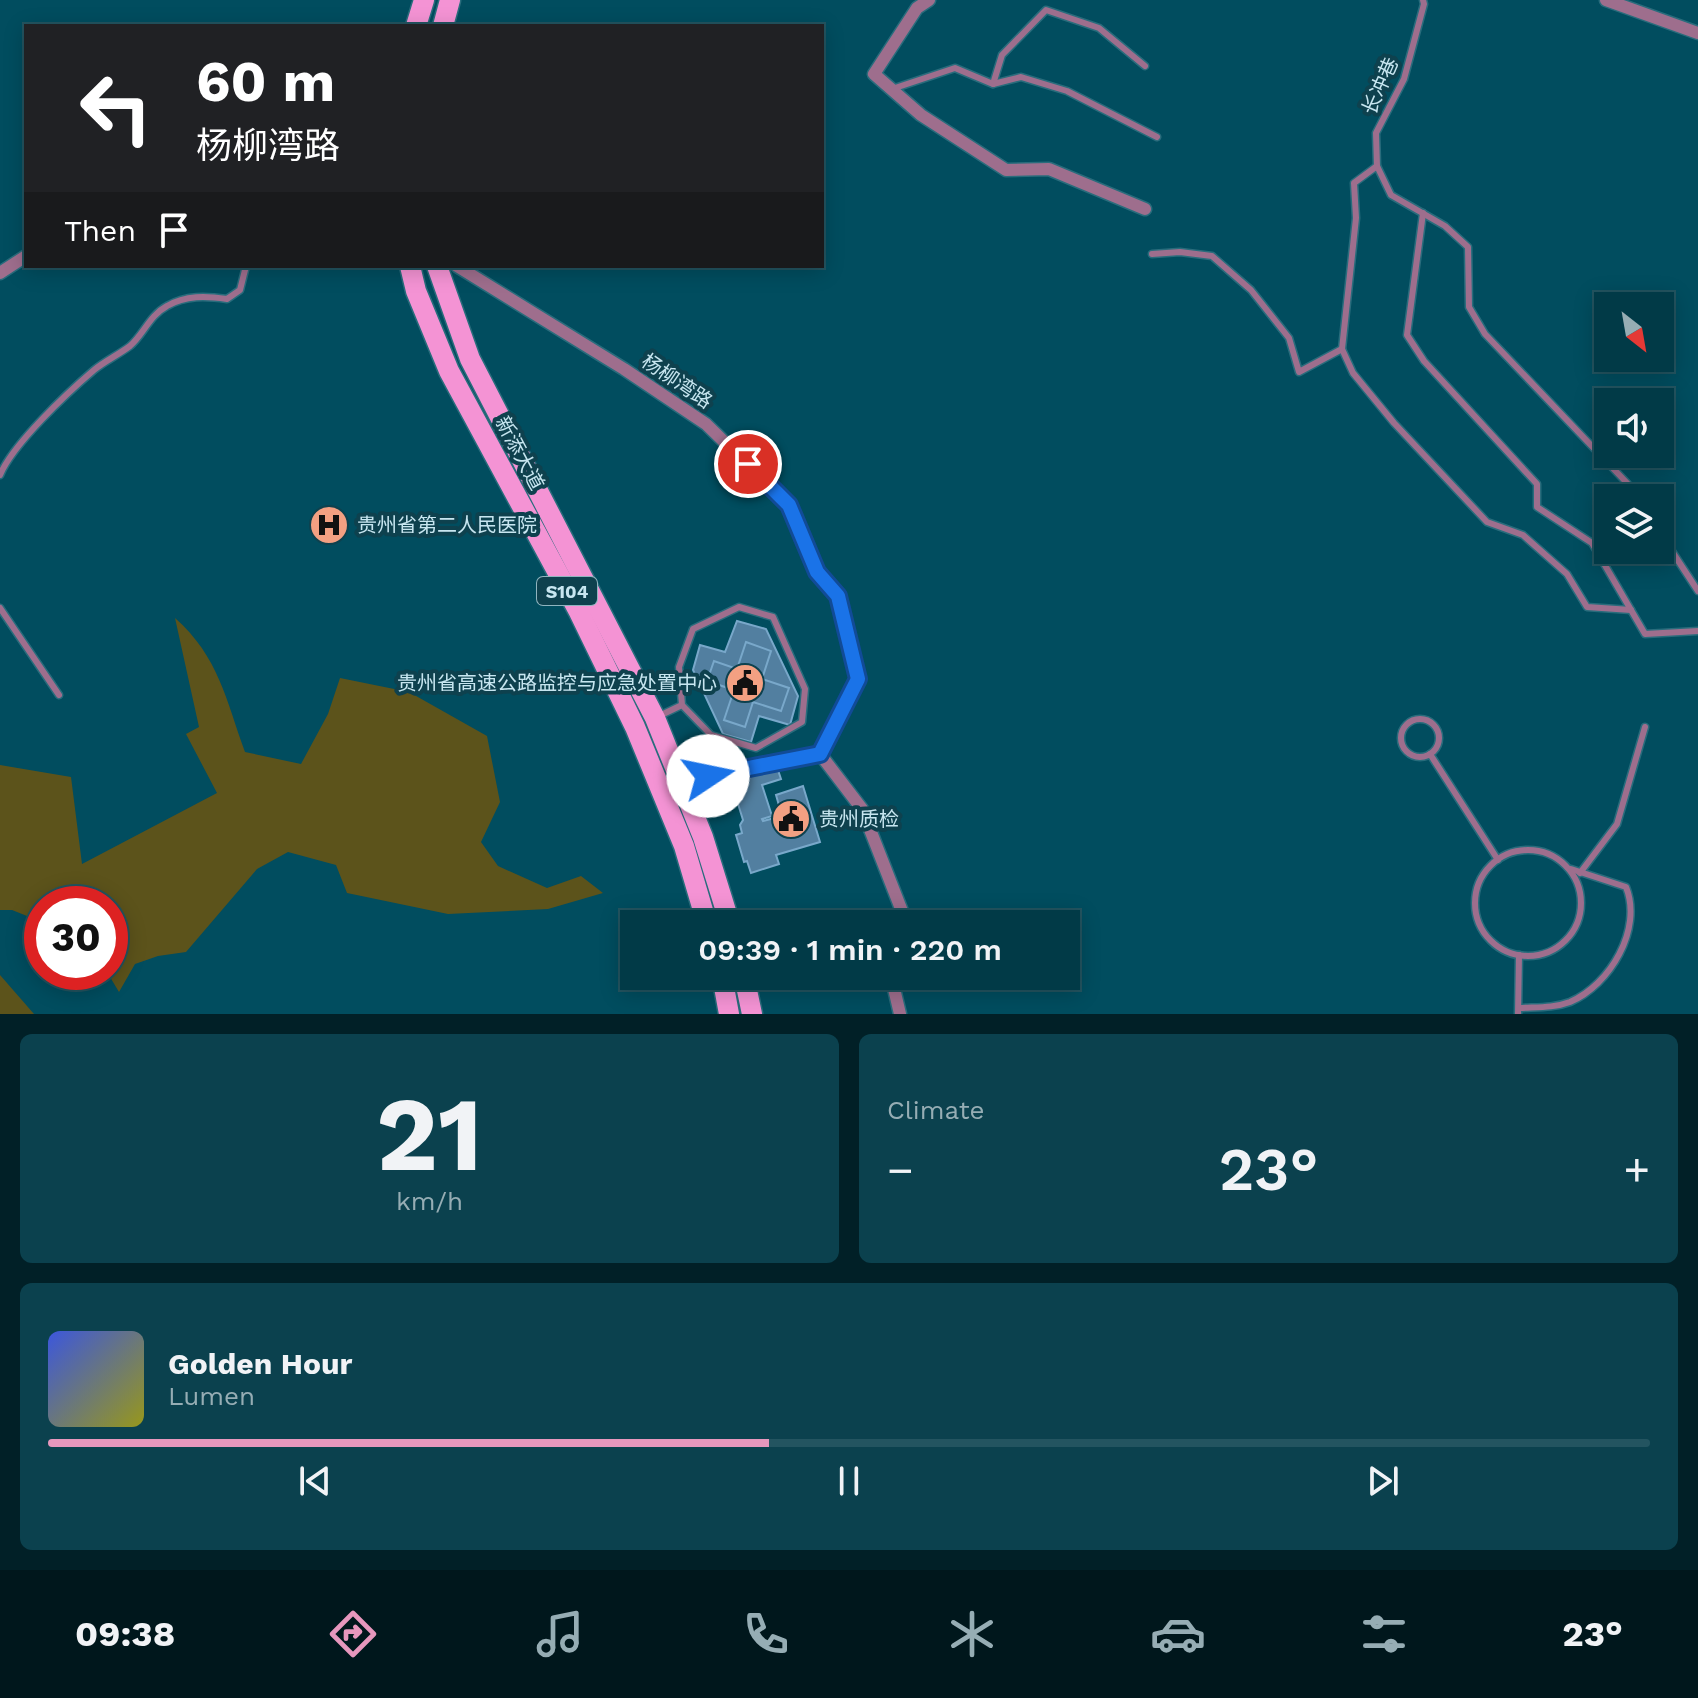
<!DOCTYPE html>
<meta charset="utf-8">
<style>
body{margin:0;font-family:"Work Sans","Noto Sans SC",sans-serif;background:#0b414e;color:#f1f3f6;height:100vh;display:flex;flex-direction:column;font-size:30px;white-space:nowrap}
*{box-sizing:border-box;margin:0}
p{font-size:26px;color:#96adb4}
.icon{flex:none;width:44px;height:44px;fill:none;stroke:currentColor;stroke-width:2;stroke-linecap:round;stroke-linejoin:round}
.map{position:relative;height:1014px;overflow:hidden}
.drawer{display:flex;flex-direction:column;gap:20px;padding:20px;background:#012027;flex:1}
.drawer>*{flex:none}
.hud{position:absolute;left:24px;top:24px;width:800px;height:244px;border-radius:0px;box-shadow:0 4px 20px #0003,0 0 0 2px #235460;background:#202124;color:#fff;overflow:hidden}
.needle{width:52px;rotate:149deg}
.fabs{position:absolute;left:1594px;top:292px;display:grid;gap:16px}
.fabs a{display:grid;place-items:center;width:80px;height:80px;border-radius:0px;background:#013a47;box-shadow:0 4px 20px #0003,0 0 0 2px #235460;font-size:40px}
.speed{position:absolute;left:24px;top:886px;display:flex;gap:16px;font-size:40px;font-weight:700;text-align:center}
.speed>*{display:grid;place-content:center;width:104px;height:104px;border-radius:50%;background:#013a47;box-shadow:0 4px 20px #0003,0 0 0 2px #235460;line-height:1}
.speed .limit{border:12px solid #d22;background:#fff;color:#111}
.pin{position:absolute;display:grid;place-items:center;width:68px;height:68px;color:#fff;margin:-34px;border:4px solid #fff;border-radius:50%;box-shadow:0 2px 8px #0007}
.me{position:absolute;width:88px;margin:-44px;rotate:79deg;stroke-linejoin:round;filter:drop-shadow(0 0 6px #0008)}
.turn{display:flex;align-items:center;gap:28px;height:168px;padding:0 40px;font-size:36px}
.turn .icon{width:104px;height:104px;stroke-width:2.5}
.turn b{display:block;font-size:56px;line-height:68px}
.then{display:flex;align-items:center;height:76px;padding:0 40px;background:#0003;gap:16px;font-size:30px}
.big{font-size:60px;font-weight:600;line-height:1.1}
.drawer .card{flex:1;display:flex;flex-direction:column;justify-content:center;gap:12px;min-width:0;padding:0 28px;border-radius:12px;background:#0b414e}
.drawer .dial{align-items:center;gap:0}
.dial b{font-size:104px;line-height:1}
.song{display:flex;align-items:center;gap:24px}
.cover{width:96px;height:96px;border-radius:12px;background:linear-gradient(135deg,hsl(230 70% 55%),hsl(60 70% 35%))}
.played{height:8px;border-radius:4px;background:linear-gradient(90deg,#e797bd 45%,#235460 45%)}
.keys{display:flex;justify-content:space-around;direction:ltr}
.heat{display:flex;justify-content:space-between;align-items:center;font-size:44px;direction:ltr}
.drawer .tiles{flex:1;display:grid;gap:20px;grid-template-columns:1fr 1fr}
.card:last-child{grid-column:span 2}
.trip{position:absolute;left:620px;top:910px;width:460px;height:80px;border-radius:0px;background:#013a47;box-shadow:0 4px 20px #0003,0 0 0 2px #235460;font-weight:600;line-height:80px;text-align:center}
.tab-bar{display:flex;height:128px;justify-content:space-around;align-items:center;background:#00171c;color:#96adb4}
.tab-bar .icon{width:56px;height:56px}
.tab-bar .active{color:#e797bd}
.tab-bar b{font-size:36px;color:#f1f3f6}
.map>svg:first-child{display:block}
.green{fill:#5c531b}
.building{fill:#527fa0;stroke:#79a8ca;stroke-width:2}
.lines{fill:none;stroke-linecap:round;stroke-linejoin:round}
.lane-casing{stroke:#296c7c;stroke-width:9}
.street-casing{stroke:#296c7c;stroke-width:15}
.primary-casing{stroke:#296c7c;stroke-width:23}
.lane{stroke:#9e6e8d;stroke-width:6}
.street{stroke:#9e6e8d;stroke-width:12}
.primary{stroke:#f493d4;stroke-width:20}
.route-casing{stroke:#114b97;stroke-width:20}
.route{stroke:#1a73e8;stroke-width:14}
.labels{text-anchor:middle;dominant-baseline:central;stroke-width:8;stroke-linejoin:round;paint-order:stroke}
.shield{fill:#0e414e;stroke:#90b4bf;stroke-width:2}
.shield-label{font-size:18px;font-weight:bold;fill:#c7e6f0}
.street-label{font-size:20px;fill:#c7e6f0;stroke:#0e414e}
.poi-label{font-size:20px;fill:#c7e6f0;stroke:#0e414e;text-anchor:start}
</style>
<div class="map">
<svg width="1698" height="1014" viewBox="0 0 1698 1014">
<rect width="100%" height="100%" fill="#014d5f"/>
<g class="green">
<path d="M175,618C219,657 226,700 245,752L301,764L328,714L340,678L409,692L487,736L500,802L481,842L498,866L547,888L581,876L603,893L548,909L448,914L347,893L336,865L288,852L257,869L186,952L158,956L135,964L119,992L107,972H110V904H42V922L12,910H0V765L71,777L82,864L217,793L186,734L199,727Z"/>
<polygon points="0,975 34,1014 0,1014"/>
</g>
<g class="building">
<polygon points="737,621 766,629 798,696 790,725 759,716 751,742 723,734 693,670 700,645 725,652"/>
<polygon points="746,642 771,651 762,679 789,688 781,711 753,702 745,727 724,720 734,690 707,681 714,661 737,669"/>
<polygon points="777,767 781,779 762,785 772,816 762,819 763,821 782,816 776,795 803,786 820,842 776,855 779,864 751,873 747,861 744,862 736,835 742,833 740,825 743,820 731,781"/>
</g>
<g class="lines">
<defs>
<g id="lane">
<polyline points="1423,0 1424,4 1404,79 1376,133 1377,166 1391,195 1445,226 1468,247 1469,307 1485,334 1627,483 1637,498"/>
<polyline points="993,84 1002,55 1046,10 1099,28 1145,66"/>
<polyline points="892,89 955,68 993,84 1021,77 1067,91 1157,137"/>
<polyline points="1377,166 1354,183 1356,218 1342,349 1353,373 1394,423 1487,522 1523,535 1567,574 1587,607 1631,610"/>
<polyline points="1423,213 1407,335 1424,361 1537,484 1537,507 1592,543 1645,634 1698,631"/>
<polyline points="1152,254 1180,252 1212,256 1251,290 1289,338 1299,372 1342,349"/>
<path d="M0,475C13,444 67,393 94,370C105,361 118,355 130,346C143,335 150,315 167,306C186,295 206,296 227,299L240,290L246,266"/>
<polyline points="1660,533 1698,591"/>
<polyline points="0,608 59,695"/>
<polyline points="659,716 682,705 711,735 756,748 802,722 805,689 773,617 739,607 693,629 679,667 682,705"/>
<circle cx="1420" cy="738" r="19"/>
<polyline points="1430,754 1498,860"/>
<circle cx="1528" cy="903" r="53"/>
<polyline points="1580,873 1617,824 1645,727"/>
<path d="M1520,1008C1537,1007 1554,1008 1570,1002C1610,985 1643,929 1626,887L1571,869"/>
<polyline points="1518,1014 1519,955"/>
</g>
<g id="street">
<polyline points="929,0 917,8 874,74 921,115 1006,170 1049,169 1145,209"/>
<polyline points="1606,0 1698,33"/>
<polyline points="457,266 624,369 706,424 789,505 817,572 838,596 858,679 820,754 862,809 907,924"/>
<polyline points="0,273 26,256"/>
<polyline points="680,781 820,754"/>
<polyline points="891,976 900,1014"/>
</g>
<g id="primary">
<polyline points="416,26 424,0"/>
<polyline points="443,26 450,0"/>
<polyline points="410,266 416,291 449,371 579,612 635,727 684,846 707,924"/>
<polyline points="437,266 470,359 655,718 703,837 730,924"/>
<polyline points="722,976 729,1014"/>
<polyline points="744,976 752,1014"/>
</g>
</defs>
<use href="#lane" class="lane-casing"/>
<use href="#street" class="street-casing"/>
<use href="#primary" class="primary-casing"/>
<use href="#lane" class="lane"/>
<use href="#street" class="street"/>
<use href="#primary" class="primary"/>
</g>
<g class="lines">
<defs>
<polyline id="route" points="708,776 820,754 858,679 838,596 817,572 789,505 748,464"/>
</defs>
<use href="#route" class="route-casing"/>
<use href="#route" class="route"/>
</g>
<defs>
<symbol id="hospital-disc" viewBox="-11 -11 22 22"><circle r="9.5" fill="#f3a082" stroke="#0e414e"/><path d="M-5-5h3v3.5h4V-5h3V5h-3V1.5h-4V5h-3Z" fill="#111"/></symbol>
<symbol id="civic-disc" viewBox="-11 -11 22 22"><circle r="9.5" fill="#f3a082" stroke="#0e414e"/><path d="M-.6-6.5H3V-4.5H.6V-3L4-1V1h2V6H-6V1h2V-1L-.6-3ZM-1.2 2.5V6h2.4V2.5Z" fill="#111"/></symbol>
</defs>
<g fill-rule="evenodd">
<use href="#hospital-disc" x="307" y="503" width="44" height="44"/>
<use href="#civic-disc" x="723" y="661" width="44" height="44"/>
<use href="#civic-disc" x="769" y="797" width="44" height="44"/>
</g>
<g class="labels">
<rect class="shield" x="537" y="577" width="60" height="28" rx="6"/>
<g class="shield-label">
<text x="567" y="591">S104</text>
</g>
<g class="street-label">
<text transform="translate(1380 86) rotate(-66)">长冲巷</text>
<text transform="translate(677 381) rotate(34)">杨柳湾路</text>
<text transform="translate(520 453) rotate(62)">新添大道</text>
</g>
<g class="poi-label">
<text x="357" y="525">贵州省第二人民医院</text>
<text x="717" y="683" text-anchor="end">贵州省高速公路监控与应急处置中心</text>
<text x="819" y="819">贵州质检</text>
</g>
</g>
</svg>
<div class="fabs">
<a><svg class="needle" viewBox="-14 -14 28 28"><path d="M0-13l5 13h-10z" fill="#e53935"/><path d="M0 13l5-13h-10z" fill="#96adb4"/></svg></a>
<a><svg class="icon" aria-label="sound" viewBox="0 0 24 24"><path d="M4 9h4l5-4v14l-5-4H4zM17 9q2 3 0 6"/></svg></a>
<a><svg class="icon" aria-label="layers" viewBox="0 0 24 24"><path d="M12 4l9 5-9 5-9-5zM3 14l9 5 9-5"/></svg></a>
</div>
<div class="speed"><div class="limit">30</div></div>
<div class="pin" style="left:748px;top:464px;background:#d93025"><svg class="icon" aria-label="arrive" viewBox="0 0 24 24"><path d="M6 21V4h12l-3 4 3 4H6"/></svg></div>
<svg class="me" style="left:708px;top:776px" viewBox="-20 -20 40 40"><circle r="19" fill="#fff"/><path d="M0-13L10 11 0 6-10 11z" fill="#1a73e8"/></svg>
<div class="trip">09:39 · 1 min · 220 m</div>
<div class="hud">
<div class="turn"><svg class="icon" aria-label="left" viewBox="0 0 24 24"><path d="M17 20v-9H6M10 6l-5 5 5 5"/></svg><div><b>60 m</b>杨柳湾路</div></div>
<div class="then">Then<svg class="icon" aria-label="arrive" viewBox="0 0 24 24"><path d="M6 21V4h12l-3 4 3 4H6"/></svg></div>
</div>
</div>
<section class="drawer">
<div class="tiles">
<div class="card dial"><b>21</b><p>km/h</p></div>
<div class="card"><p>Climate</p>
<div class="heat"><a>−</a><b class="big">23°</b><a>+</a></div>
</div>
<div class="card">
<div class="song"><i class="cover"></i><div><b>Golden Hour</b><p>Lumen</p></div></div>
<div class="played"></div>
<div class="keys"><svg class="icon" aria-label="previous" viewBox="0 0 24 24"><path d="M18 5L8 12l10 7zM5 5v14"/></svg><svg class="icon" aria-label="pause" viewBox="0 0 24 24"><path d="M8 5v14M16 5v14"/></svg><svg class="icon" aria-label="next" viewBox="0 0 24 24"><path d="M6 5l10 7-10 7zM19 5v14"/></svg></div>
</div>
</div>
</section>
<nav class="tab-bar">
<b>09:38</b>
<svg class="icon active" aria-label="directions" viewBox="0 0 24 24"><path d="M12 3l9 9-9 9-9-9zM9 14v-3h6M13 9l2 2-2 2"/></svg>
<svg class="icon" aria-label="music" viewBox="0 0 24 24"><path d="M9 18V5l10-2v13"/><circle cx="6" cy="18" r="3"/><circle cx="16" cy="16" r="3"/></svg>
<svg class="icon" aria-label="phone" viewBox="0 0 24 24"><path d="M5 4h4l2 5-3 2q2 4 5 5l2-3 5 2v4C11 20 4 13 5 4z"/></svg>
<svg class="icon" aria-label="climate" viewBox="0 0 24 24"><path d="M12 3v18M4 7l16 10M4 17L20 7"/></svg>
<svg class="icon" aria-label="car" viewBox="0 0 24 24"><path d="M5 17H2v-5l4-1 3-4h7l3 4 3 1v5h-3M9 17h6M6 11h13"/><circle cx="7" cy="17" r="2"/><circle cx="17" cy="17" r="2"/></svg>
<svg class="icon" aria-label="filters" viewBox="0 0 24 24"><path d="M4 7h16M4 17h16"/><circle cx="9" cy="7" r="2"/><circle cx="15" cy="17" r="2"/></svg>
<b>23°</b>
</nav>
